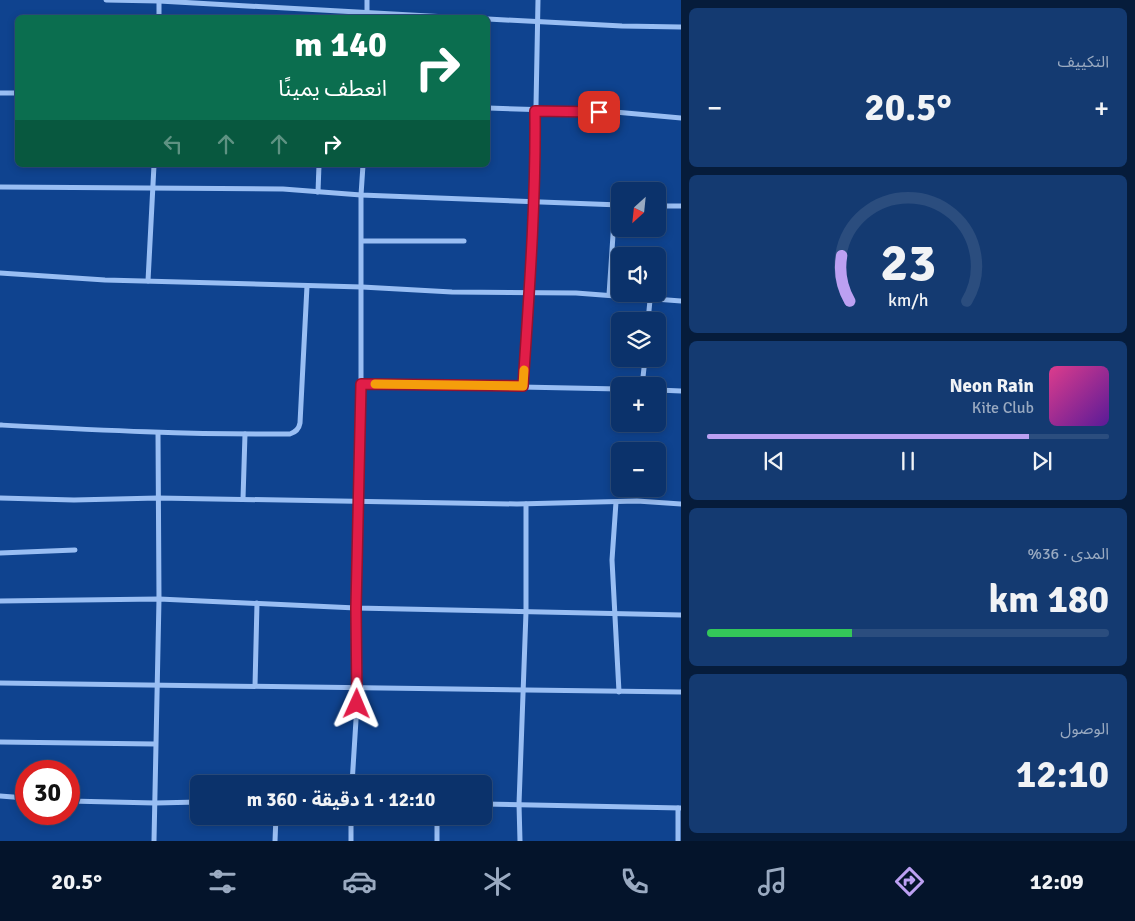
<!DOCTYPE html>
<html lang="ar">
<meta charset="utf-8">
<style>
body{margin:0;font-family:Signika,"Noto Sans Arabic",sans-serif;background:#143a71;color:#f1f3f6;direction:rtl;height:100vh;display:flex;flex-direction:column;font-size:19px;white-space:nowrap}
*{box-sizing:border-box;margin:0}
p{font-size:16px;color:#9aaac1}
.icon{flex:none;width:28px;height:28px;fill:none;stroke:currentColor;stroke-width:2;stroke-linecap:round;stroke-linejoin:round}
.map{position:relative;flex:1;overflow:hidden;direction:ltr}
.side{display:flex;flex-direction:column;gap:8px;padding:8px;background:#061c3b;width:454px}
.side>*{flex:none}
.guide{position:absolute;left:15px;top:15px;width:475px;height:152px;border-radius:8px;box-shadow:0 2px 8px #0003,0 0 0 1px #2b4d7e;direction:rtl;background:#0b6e4f;color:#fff;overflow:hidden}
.needle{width:32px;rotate:207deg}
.controls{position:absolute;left:611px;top:182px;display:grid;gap:10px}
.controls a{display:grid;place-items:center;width:55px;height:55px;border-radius:8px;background:#0b326b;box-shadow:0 2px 8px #0003,0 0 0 1px #2b4d7e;font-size:25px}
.speed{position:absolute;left:15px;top:760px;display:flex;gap:10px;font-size:25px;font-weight:700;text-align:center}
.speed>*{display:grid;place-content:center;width:65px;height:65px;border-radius:50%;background:#0b326b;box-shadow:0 2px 8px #0003,0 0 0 1px #2b4d7e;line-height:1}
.speed .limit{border:8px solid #d22;background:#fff;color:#111}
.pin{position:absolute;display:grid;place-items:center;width:42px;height:42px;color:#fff;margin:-21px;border-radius:10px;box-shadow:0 2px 8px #0006}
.me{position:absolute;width:55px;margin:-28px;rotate:1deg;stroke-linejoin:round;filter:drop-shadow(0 0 4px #0008)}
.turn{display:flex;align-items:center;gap:18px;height:105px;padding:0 20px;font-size:22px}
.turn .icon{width:65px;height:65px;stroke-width:2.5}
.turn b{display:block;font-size:35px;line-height:42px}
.lanes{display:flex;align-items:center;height:48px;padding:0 20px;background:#0003;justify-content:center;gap:25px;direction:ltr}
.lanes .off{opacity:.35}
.big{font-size:38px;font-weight:700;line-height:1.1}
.side .card{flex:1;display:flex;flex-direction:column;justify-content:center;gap:8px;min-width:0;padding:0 18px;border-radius:8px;background:#143a71}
.side .dial{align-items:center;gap:0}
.dial svg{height:130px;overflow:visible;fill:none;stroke:#2b4d7e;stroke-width:7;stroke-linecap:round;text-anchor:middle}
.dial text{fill:#f1f3f6;stroke:none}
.song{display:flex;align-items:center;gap:15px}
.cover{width:60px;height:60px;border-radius:8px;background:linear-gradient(135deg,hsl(330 70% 55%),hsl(270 70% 35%))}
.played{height:5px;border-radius:2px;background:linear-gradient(90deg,#bca0f2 80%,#2b4d7e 80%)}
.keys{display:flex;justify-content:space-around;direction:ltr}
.heat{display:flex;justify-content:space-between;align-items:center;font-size:28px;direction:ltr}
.charge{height:8px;border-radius:4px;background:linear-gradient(90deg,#34c759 36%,#2b4d7e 0)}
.trip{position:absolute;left:190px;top:775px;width:302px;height:50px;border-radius:8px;background:#0b326b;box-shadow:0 2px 8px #0003,0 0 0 1px #2b4d7e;font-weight:700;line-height:50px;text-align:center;direction:rtl}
.menu{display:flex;height:80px;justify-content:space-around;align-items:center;background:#04142b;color:#9aaac1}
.menu .icon{width:35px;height:35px}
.menu .active{color:#bca0f2}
.menu b{font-size:22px;color:#f1f3f6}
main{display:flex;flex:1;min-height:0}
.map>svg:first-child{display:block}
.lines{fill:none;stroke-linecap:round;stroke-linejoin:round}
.minor{stroke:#99bef3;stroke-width:5}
.route-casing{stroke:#92132f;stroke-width:12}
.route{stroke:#e11d48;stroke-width:9}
.slow{stroke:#f59e0b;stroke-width:9}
</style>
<main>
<section class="side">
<div class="card"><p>التكييف</p>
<div class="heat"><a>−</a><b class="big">20.5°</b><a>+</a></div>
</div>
<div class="card dial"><svg viewBox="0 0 100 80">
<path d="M14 69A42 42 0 1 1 86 69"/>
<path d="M14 69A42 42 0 0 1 9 41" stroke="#bca0f2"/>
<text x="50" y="56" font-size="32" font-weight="700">23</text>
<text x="50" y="72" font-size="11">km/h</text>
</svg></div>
<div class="card">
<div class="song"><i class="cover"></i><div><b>Neon Rain</b><p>Kite Club</p></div></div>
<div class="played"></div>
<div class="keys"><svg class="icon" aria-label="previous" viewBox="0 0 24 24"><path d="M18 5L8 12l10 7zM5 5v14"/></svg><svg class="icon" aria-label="pause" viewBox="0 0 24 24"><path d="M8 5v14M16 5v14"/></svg><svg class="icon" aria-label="next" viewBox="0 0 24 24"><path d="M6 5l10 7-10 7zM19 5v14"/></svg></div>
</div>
<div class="card"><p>المدى · 36%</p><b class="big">180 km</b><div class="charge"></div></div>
<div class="card"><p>الوصول</p><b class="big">12:10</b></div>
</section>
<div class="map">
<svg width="682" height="841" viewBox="0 0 682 841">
<rect width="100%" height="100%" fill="#0f438f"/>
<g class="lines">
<g class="minor">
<polyline points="106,0 159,1 465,18"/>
<polyline points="159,18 159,0"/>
<polyline points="367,18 367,0"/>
<polyline points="488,19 622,26 682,27"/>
<polyline points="0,93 18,93"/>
<polyline points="488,108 615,112 682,118"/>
<polyline points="0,187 283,189 361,195 620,205"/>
<polyline points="318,192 319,165"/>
<polyline points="658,206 682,206"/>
<polyline points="362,241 464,241"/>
<polyline points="0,273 105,280 362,287 452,292 576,293 682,301"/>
<polyline points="148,281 154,165"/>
<polyline points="609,295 615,205"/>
<polyline points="648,321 650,300"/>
<polyline points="361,384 620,389"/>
<polyline points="523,386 535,159 538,0"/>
<polyline points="642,386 645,359"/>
<polyline points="658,390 682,391"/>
<path d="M0,425C97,430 193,435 290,434C296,432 299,429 300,423L307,286"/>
<polyline points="0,498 74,500 158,498 517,504 637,501 682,504"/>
<polyline points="243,499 245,434"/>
<polyline points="616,502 612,560 619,692"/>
<polyline points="0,553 75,550"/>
<polyline points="0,601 159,599 356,608 682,615"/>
<polyline points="0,683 682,692"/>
<polyline points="255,686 257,603"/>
<polyline points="0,742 155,744"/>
<polyline points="352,784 358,688 356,608 361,384 361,195 363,165"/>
<polyline points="0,796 26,798"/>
<polyline points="69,801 155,803 199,802"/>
<polyline points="484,804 682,808"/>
<polyline points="437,816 437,841"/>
<polyline points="154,841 159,599 158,433"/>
<polyline points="275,841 276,816"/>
<polyline points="351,841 351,816"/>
<polyline points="520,841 519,804 526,612 526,504"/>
<polyline points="678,841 678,808"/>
</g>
</g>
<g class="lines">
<defs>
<path id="route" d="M357,704L356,608L361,384L523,386C529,295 536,203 535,111L599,112"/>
</defs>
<use href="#route" class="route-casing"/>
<use href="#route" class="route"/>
<polyline class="slow" points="375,384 523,386 524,370"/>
</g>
</svg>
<div class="controls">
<a><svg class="needle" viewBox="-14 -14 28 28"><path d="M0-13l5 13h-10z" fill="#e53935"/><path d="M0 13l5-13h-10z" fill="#9aaac1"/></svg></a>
<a><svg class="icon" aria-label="sound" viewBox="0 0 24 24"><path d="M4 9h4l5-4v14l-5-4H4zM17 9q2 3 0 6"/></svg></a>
<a><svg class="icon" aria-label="layers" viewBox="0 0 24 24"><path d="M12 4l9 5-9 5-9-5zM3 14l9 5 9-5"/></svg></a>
<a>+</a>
<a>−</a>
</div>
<div class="speed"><div class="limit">30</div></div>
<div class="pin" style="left:599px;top:112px;background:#d93025"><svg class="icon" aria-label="arrive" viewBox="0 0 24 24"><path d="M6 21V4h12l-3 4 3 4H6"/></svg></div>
<svg class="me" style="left:357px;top:704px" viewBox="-20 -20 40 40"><path d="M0-17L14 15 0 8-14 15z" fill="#e11d48" stroke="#fff" stroke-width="4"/></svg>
<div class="trip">12:10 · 1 دقيقة · 360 m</div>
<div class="guide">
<div class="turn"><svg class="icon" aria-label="right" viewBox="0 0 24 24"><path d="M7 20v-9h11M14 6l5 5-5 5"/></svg><div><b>140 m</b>انعطف يمينًا</div></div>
<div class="lanes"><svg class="icon off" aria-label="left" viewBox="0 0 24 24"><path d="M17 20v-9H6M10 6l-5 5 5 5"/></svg><svg class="icon off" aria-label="ahead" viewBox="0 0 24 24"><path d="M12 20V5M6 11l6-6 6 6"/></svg><svg class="icon off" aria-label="ahead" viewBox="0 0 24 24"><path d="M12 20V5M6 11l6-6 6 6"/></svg><svg class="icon" aria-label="right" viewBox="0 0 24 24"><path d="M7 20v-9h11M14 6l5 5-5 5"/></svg></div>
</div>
</div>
</main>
<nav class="menu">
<b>12:09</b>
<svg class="icon active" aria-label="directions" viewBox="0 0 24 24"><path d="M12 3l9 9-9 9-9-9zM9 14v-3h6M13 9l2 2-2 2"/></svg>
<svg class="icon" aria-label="music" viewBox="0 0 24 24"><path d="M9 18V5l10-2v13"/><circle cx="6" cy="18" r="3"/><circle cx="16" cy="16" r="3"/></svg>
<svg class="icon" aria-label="phone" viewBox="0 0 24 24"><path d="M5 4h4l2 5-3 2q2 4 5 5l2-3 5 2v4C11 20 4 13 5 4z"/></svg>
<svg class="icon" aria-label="climate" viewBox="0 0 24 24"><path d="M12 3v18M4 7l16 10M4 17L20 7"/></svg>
<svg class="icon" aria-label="car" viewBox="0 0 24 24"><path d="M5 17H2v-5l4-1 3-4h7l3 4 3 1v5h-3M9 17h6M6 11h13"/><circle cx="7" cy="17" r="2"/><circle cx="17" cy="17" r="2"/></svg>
<svg class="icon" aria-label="filters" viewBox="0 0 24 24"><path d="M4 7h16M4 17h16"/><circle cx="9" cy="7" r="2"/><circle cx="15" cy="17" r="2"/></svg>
<b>20.5°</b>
</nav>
